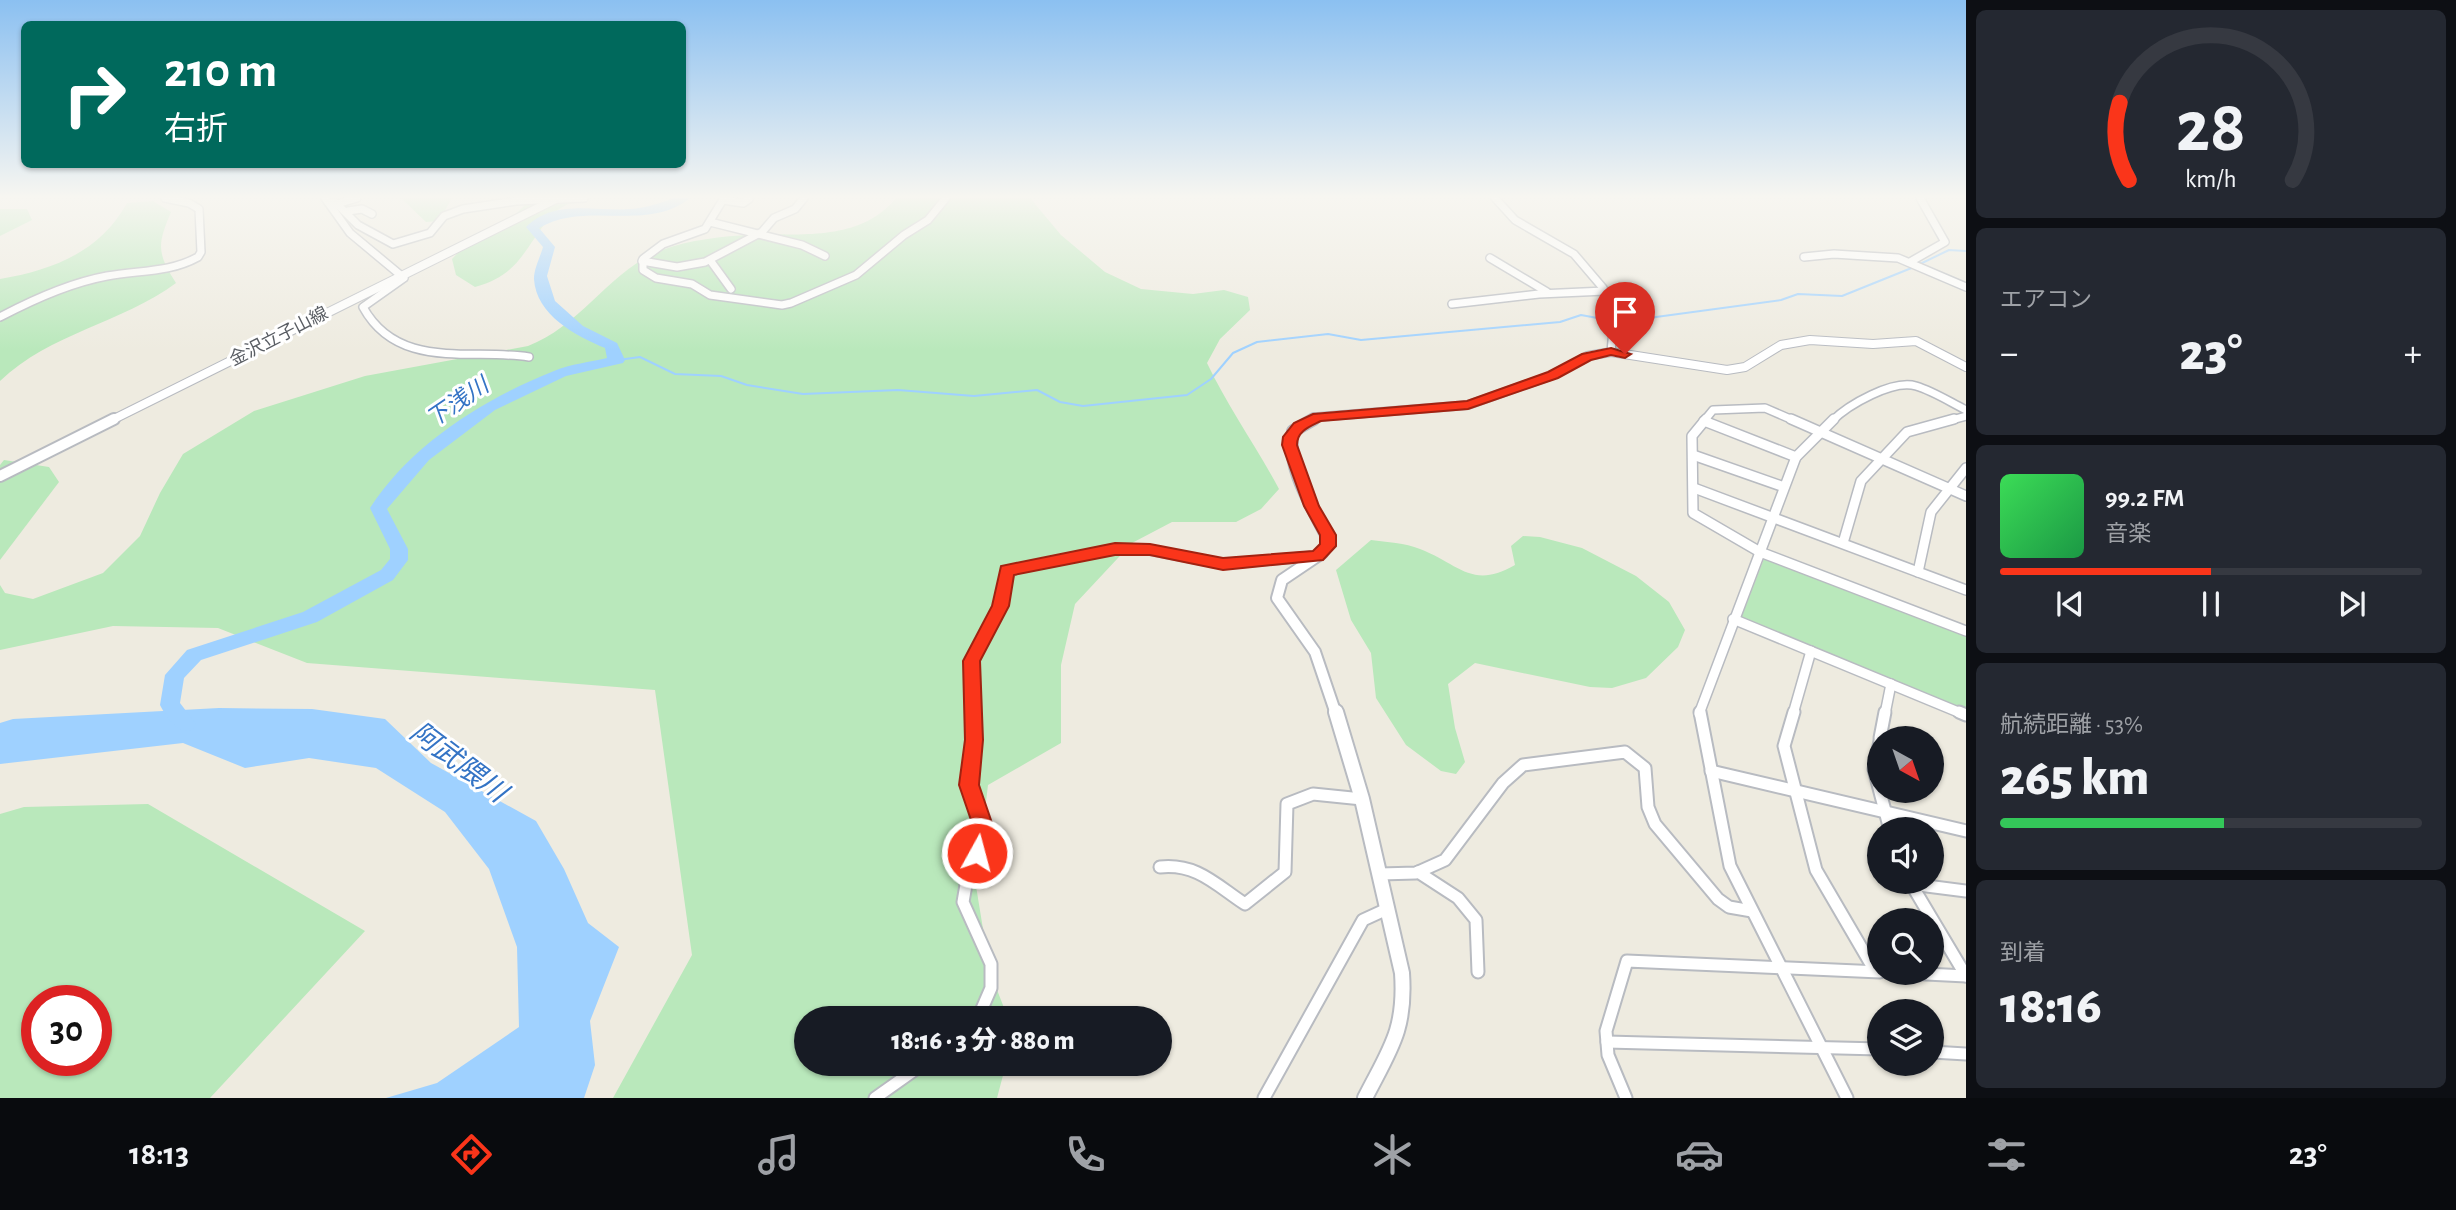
<!DOCTYPE html>
<html lang="ja">
<meta charset="utf-8">
<style>
body{margin:0;font-family:"Alegreya Sans","Noto Sans JP",sans-serif;background:#242831;color:#f1f3f6;height:100vh;display:flex;flex-direction:column;font-size:26px;white-space:nowrap}
*{box-sizing:border-box;margin:0}
p{font-size:23px;color:#9ea1a6}
.icon{flex:none;width:38px;height:38px;fill:none;stroke:currentColor;stroke-width:2;stroke-linecap:round;stroke-linejoin:round}
.map{position:relative;flex:1;overflow:hidden}
.details{display:flex;flex-direction:column;gap:10px;padding:10px;background:#0d0f14;width:490px}
.details>*{flex:none}
.hud{position:absolute;left:21px;top:21px;width:665px;height:147px;border-radius:10px;box-shadow:0 2px 5px #0004;background:#00695c;color:#fff;overflow:hidden}
.needle{width:46px;rotate:140deg}
.controls{position:absolute;left:1867px;top:726px;display:grid;gap:14px}
.controls a{display:grid;place-items:center;width:77px;height:77px;border-radius:50%;background:#171b24;box-shadow:0 2px 5px #0004;font-size:35px}
.speed{position:absolute;left:21px;top:985px;display:flex;gap:14px;font-size:35px;font-weight:700;text-align:center}
.speed>*{display:grid;place-content:center;width:91px;height:91px;border-radius:50%;background:#171b24;box-shadow:0 2px 5px #0004;line-height:1}
.speed .limit{border:10px solid #d22;background:#fff;color:#111}
.pin{position:absolute;display:grid;place-items:center;width:60px;height:60px;color:#fff;margin:-72px -30px;border-radius:50% 50% 50% 0;rotate:-45deg;box-shadow:0 0 7px #0007}
.pin .icon{rotate:45deg}
.me{position:absolute;width:77px;margin:-38px;rotate:7deg;stroke-linejoin:round;filter:drop-shadow(0 0 5px #0008)}
.turn{display:flex;align-items:center;gap:24px;height:147px;padding:0 28px;font-size:32px}
.turn .icon{width:91px;height:91px;stroke-width:2.5}
.turn b{display:block;font-size:49px;line-height:60px}
.big{font-size:52px;font-weight:800;line-height:1.1}
.details .tile{flex:1;display:flex;flex-direction:column;justify-content:center;gap:10px;min-width:0;padding:0 24px;border-radius:10px;background:#242831}
.details .dial{align-items:center;gap:0}
.dial svg{height:182px;overflow:visible;fill:none;stroke:#363941;stroke-width:7;stroke-linecap:round;text-anchor:middle}
.dial text{fill:#f1f3f6;stroke:none}
.song{display:flex;align-items:center;gap:21px}
.cover{width:84px;height:84px;border-radius:10px;background:linear-gradient(135deg,hsl(130 70% 55%),hsl(140 70% 35%))}
.played{height:7px;border-radius:4px;background:linear-gradient(90deg,#fa351a 50%,#363941 50%)}
.keys{display:flex;justify-content:space-around;direction:ltr}
.heat{display:flex;justify-content:space-between;align-items:center;font-size:38px;direction:ltr}
.charge{height:10px;border-radius:5px;background:linear-gradient(90deg,#34c759 53%,#363941 0)}
.trip{position:absolute;left:794px;top:1006px;width:378px;height:70px;border-radius:35px;background:#171b24;box-shadow:0 2px 5px #0004;font-weight:800;line-height:70px;text-align:center}
.menu{display:flex;height:112px;justify-content:space-around;align-items:center;background:#090b0e;color:#9ea1a6}
.menu .icon{width:49px;height:49px}
.menu .selected{color:#fa351a}
.menu b{font-size:32px;color:#f1f3f6}
main{display:flex;flex:1;min-height:0}
.map>svg:first-child{display:block}
.green{fill:#b9e8bb;fill-rule:evenodd}
.water{fill:#9fd1ff}
.lines{fill:none;stroke-linecap:round;stroke-linejoin:round}
.stream{stroke:#9fd1ff;stroke-width:2}
.river{fill:#9fd1ff;fill-rule:evenodd}
.minor-far2-casing{stroke:#b8bbc1;stroke-width:10}
.minor-far1-casing{stroke:#b8bbc1;stroke-width:12}
.minor-casing{stroke:#b8bbc1;stroke-width:15}
.tertiary-far2-casing{stroke:#b8bbc1;stroke-width:10}
.tertiary-far1-casing{stroke:#b8bbc1;stroke-width:14}
.tertiary-casing{stroke:#b8bbc1;stroke-width:18}
.minor-far2{stroke:#fff;stroke-width:7}
.minor-far1{stroke:#fff;stroke-width:9}
.minor{stroke:#fff;stroke-width:11}
.tertiary-far2{stroke:#fff;stroke-width:8}
.tertiary-far1{stroke:#fff;stroke-width:10}
.tertiary{stroke:#fff;stroke-width:14}
.route{fill:#fa351a;stroke:#a22211;stroke-width:2}
.labels{text-anchor:middle;dominant-baseline:central;stroke-width:6;stroke-linejoin:round;paint-order:stroke}
.far-street-label{font-size:18px;fill:#595d63;stroke:#fff}
.water-label{font-size:23px;font-style:italic;fill:#3474c5;stroke:#fff}
.near-water-label{font-size:28px;font-style:italic;fill:#3474c5;stroke:#fff}
</style>
<main>
<div class="map">
<svg width="1966" height="1098" viewBox="0 0 1966 1098">
<rect width="100%" height="100%" fill="#eeebe0"/>
<g class="green">
<polygon points="401,198 452,198 439,221 426,222"/>
<path d="M532,198L574,200C567,205 557,209 551,216C524,248 520,275 475,287L456,275L452,259L468,242L509,221Z"/>
<path d="M896,198H1030L1061,235L1105,272L1141,289L1193,294L1224,290L1248,297L1250,310L1220,339L1207,363C1228,407 1256,446 1279,489L1261,509L1236,522H1172L1132,543L1075,604L1061,665V743L988,785L976,886L990,972L1008,1018H807V1064H1006L997,1098H613L692,955L655,690L307,663L218,628L113,626L0,650V585L5,593L33,599L103,573L140,536L160,493L183,454L254,411L365,376L528,346C581,326 611,269 662,250C689,240 723,236 751,235C802,233 860,242 896,198Z"/>
<path d="M153,201L171,212C157,245 157,253 176,283C122,323 50,333 0,381V279C53,270 100,252 127,203Z"/>
<polygon points="0,209 27,209 32,220 0,236"/>
<polygon points="4,460 49,467 59,482 0,560 0,465"/>
<path d="M1523,536L1540,537L1582,548L1636,576L1669,602L1685,630L1678,647L1646,678L1612,688L1590,687L1475,663L1448,684L1455,728L1465,762L1456,774L1441,771L1406,745L1376,698L1371,653L1351,620L1336,570L1371,540C1387,542 1405,543 1420,549C1459,564 1472,590 1515,565L1511,546Z"/>
<polygon points="1765,556 1966,635 1966,711 1741,618"/>
<path d="M148,804L365,931L210,1098H0V814L24,807ZM37,1001H96V1060H37Z"/>
</g>
<polygon class="water" points="219,708 312,709 385,719 431,763 536,821 564,869 588,923 619,947 590,1021 595,1065 584,1098 386,1098 437,1083 519,1027 517,947 489,869 445,812 376,768 309,758 245,768 183,743 0,764 0,723 13,719"/>
<g class="lines">
<g class="stream">
<polyline points="1920,264 1949,250 1966,251"/>
<polyline points="618,360 640,357 675,374 721,376 747,385 803,394 898,390 974,396 1037,390 1060,402 1083,406 1187,395 1211,379 1233,353 1257,342 1328,334 1361,340 1560,322 1581,315 1619,322 1781,300 1798,294 1842,296 1914,267"/>
</g>
<path class="river" d="M674,198H690C647,233 585,200 539,228L555,247L547,276L555,301L583,326L617,343L625,360L623,363L566,376L495,410L429,460L387,509L408,549V560L393,580L317,622L201,660L184,678L180,703L196,724L193,730C178,735 167,718 160,705L165,675L187,650L303,612L381,570L390,559V549L370,508C411,444 485,398 554,371C571,364 590,362 607,358L605,348C576,336 536,315 534,279C534,268 540,258 543,247L526,227C555,198 596,212 631,209C646,208 660,203 674,198Z"/>
<defs>
<g id="minor-far2">
<path d="M325,198L350,233L404,278L363,307C398,371 471,348 529,357"/>
<polyline points="724,198 705,229 663,244 643,259 643,270 656,278 692,284 710,295 782,305 791,303 856,275 904,235 928,220 946,198"/>
<polyline points="1495,198 1515,220 1574,254 1603,288 1614,319 1611,352"/>
<polyline points="723,200 743,203 749,199"/>
<polyline points="328,202 336,203 358,225 393,244 430,233 444,216 463,209 516,201 584,198"/>
<polyline points="337,204 357,198"/>
<polyline points="348,211 362,209 372,214"/>
<polyline points="710,222 802,245 825,256"/>
<polyline points="1804,257 1834,254 1898,258 1966,287"/>
<polyline points="1490,258 1547,292"/>
<polyline points="710,260 731,289"/>
<polyline points="642,261 677,267 705,262 762,232 774,218 795,209 804,198"/>
<polyline points="1910,262 1945,242 1920,198"/>
<polyline points="1452,304 1539,294 1605,291"/>
<path d="M0,317C34,299 69,283 107,276C139,270 169,273 198,257L201,252L199,209L189,203L165,198"/>
<polyline points="1704,421 1713,410 1765,408 1795,421"/>
<path d="M1832,421C1848,405 1893,379 1916,386C1933,391 1950,402 1966,410"/>
<polyline points="1948,421 1966,416"/>
</g>
<g id="minor-far1">
<polyline points="1706,419 1692,436 1693,513 1760,552 1966,631"/>
<polyline points="1791,419 1966,496"/>
<polyline points="1704,421 1796,457"/>
<polyline points="1693,455 1784,487"/>
<polyline points="1694,488 1966,590"/>
<polyline points="1843,543 1861,481 1907,432 1954,419"/>
<polyline points="1918,572 1931,512 1966,468"/>
<polyline points="1733,619 1963,714"/>
<polyline points="973,714 972,661 1001,606 1006,571 1115,549 1150,550 1223,564 1317,556"/>
<polyline points="1699,714 1796,457 1834,419"/>
<polyline points="1793,714 1811,651"/>
<polyline points="1885,714 1891,684"/>
</g>
<g id="minor">
<polyline points="973,712 969,785 980,812 982,838 967,879 963,902 991,964 991,988 978,1018"/>
<polyline points="1700,712 1730,866 1847,1098"/>
<polyline points="1794,712 1784,746 1816,870 1875,971"/>
<polyline points="1959,712 1966,715"/>
<polyline points="1880,738 1885,712"/>
<polyline points="1880,741 1874,769 1890,830"/>
<polyline points="1711,771 1966,831"/>
<path d="M1160,867C1197,863 1216,885 1245,904L1285,872L1287,804L1313,794L1362,799"/>
<polyline points="1418,872 1458,898 1476,920 1478,972"/>
<polyline points="1380,874 1416,873 1445,860 1503,783 1523,765 1625,752 1645,768 1648,807 1655,824 1718,899 1729,907 1752,911"/>
<polyline points="1910,882 1966,976"/>
<polyline points="1911,884 1966,891"/>
<polyline points="1906,973 1966,976"/>
<polyline points="1607,1042 1880,1049"/>
<polyline points="1932,1052 1966,1054"/>
<polyline points="875,1098 923,1064"/>
<polyline points="1264,1098 1363,920 1387,909"/>
<polyline points="1626,1098 1608,1055 1606,1031 1627,961 1880,972"/>
</g>
<g id="tertiary-far2">
<polyline points="110,421 558,198"/>
<polyline points="1311,421 1318,417 1468,405 1553,375 1587,356 1611,352 1727,370 1745,367 1781,345 1810,340 1873,344 1916,341 1966,367"/>
</g>
<g id="tertiary-far1">
<path d="M1314,419L1293,431C1285,466 1314,510 1329,541L1322,553L1282,580L1277,598L1315,652L1336,714"/>
<polyline points="0,476 114,419"/>
</g>
<path id="tertiary" d="M1336,712L1362,799L1402,973C1406,1030 1390,1049 1365,1098"/>
</defs>
<use href="#minor-far2" class="minor-far2-casing"/>
<use href="#minor-far1" class="minor-far1-casing"/>
<use href="#minor" class="minor-casing"/>
<use href="#tertiary-far2" class="tertiary-far2-casing"/>
<use href="#tertiary-far1" class="tertiary-far1-casing"/>
<use href="#tertiary" class="tertiary-casing"/>
<use href="#minor-far2" class="minor-far2"/>
<use href="#minor-far1" class="minor-far1"/>
<use href="#minor" class="minor"/>
<use href="#tertiary-far2" class="tertiary-far2"/>
<use href="#tertiary-far1" class="tertiary-far1"/>
<use href="#tertiary" class="tertiary"/>
</g>
<linearGradient id="sky" x2="0" y2="1"><stop stop-color="#8bc0f1"/><stop offset="0.56" stop-color="#f7f6f1"/><stop offset="1" stop-color="#f7f6f1" stop-opacity="0"/></linearGradient>
<rect width="1966" height="351" fill="url(#sky)"/>
<path class="route" d="M1611,348L1631,354L1625,358L1611,355L1591,360L1558,378L1468,409L1321,421C1309,427 1297,431 1297,445L1319,506L1336,535V546L1323,560L1223,570L1150,555H1115L1014,575L1009,606L980,661L983,740L979,785L992,823L984,860L977,862L970,860L967,853L972,823L959,785L965,740L963,661L992,606L1001,566L1115,543L1150,544L1223,558L1313,551L1320,544V535L1304,506L1282,445L1283,437L1294,423L1313,414L1467,401L1548,372L1582,354Z"/>
<g class="labels">
<g class="far-street-label">
<text transform="translate(279 337) rotate(-27)">金沢立子山線</text>
</g>
<g class="water-label">
<text transform="translate(458 403) rotate(-34)">下浅川</text>
</g>
<g class="near-water-label">
<text transform="translate(458 763) rotate(37)">阿武隈川</text>
</g>
</g>
</svg>
<div class="controls">
<a><svg class="needle" viewBox="-14 -14 28 28"><path d="M0-13l5 13h-10z" fill="#e53935"/><path d="M0 13l5-13h-10z" fill="#9ea1a6"/></svg></a>
<a><svg class="icon" aria-label="sound" viewBox="0 0 24 24"><path d="M4 9h4l5-4v14l-5-4H4zM17 9q2 3 0 6"/></svg></a>
<a><svg class="icon" aria-label="search" viewBox="0 0 24 24"><circle cx="10" cy="10" r="6"/><path d="M15 15l6 6"/></svg></a>
<a><svg class="icon" aria-label="layers" viewBox="0 0 24 24"><path d="M12 4l9 5-9 5-9-5zM3 14l9 5 9-5"/></svg></a>
</div>
<div class="speed"><div class="limit">30</div></div>
<div class="pin" style="left:1625px;top:354px;background:#d93025"><svg class="icon" aria-label="arrive" viewBox="0 0 24 24"><path d="M6 21V4h12l-3 4 3 4H6"/></svg></div>
<svg class="me" style="left:977px;top:853px" viewBox="-20 -20 40 40"><circle r="17" fill="#fa351a" stroke="#fff" stroke-width="3"/><path d="M0-11L8 9 0 5-8 9z" fill="#fff"/></svg>
<div class="trip">18:16 · 3 分 · 880 m</div>
<div class="hud">
<div class="turn"><svg class="icon" aria-label="right" viewBox="0 0 24 24"><path d="M7 20v-9h11M14 6l5 5-5 5"/></svg><div><b>210 m</b>右折</div></div>
</div>
</div>
<section class="details">
<div class="tile dial"><svg viewBox="0 0 100 80">
<path d="M14 69A42 42 0 1 1 86 69"/>
<path d="M14 69A42 42 0 0 1 10 35" stroke="#fa351a"/>
<text x="50" y="56" font-size="32" font-weight="700">28</text>
<text x="50" y="72" font-size="11">km/h</text>
</svg></div>
<div class="tile"><p>エアコン</p>
<div class="heat"><a>−</a><b class="big">23°</b><a>+</a></div>
</div>
<div class="tile">
<div class="song"><i class="cover"></i><div><b>99.2 FM</b><p>音楽</p></div></div>
<div class="played"></div>
<div class="keys"><svg class="icon" aria-label="previous" viewBox="0 0 24 24"><path d="M18 5L8 12l10 7zM5 5v14"/></svg><svg class="icon" aria-label="pause" viewBox="0 0 24 24"><path d="M8 5v14M16 5v14"/></svg><svg class="icon" aria-label="next" viewBox="0 0 24 24"><path d="M6 5l10 7-10 7zM19 5v14"/></svg></div>
</div>
<div class="tile"><p>航続距離 · 53%</p><b class="big">265 km</b><div class="charge"></div></div>
<div class="tile"><p>到着</p><b class="big">18:16</b></div>
</section>
</main>
<nav class="menu">
<b>18:13</b>
<svg class="icon selected" aria-label="directions" viewBox="0 0 24 24"><path d="M12 3l9 9-9 9-9-9zM9 14v-3h6M13 9l2 2-2 2"/></svg>
<svg class="icon" aria-label="music" viewBox="0 0 24 24"><path d="M9 18V5l10-2v13"/><circle cx="6" cy="18" r="3"/><circle cx="16" cy="16" r="3"/></svg>
<svg class="icon" aria-label="phone" viewBox="0 0 24 24"><path d="M5 4h4l2 5-3 2q2 4 5 5l2-3 5 2v4C11 20 4 13 5 4z"/></svg>
<svg class="icon" aria-label="climate" viewBox="0 0 24 24"><path d="M12 3v18M4 7l16 10M4 17L20 7"/></svg>
<svg class="icon" aria-label="car" viewBox="0 0 24 24"><path d="M5 17H2v-5l4-1 3-4h7l3 4 3 1v5h-3M9 17h6M6 11h13"/><circle cx="7" cy="17" r="2"/><circle cx="17" cy="17" r="2"/></svg>
<svg class="icon" aria-label="filters" viewBox="0 0 24 24"><path d="M4 7h16M4 17h16"/><circle cx="9" cy="7" r="2"/><circle cx="15" cy="17" r="2"/></svg>
<b>23°</b>
</nav>
